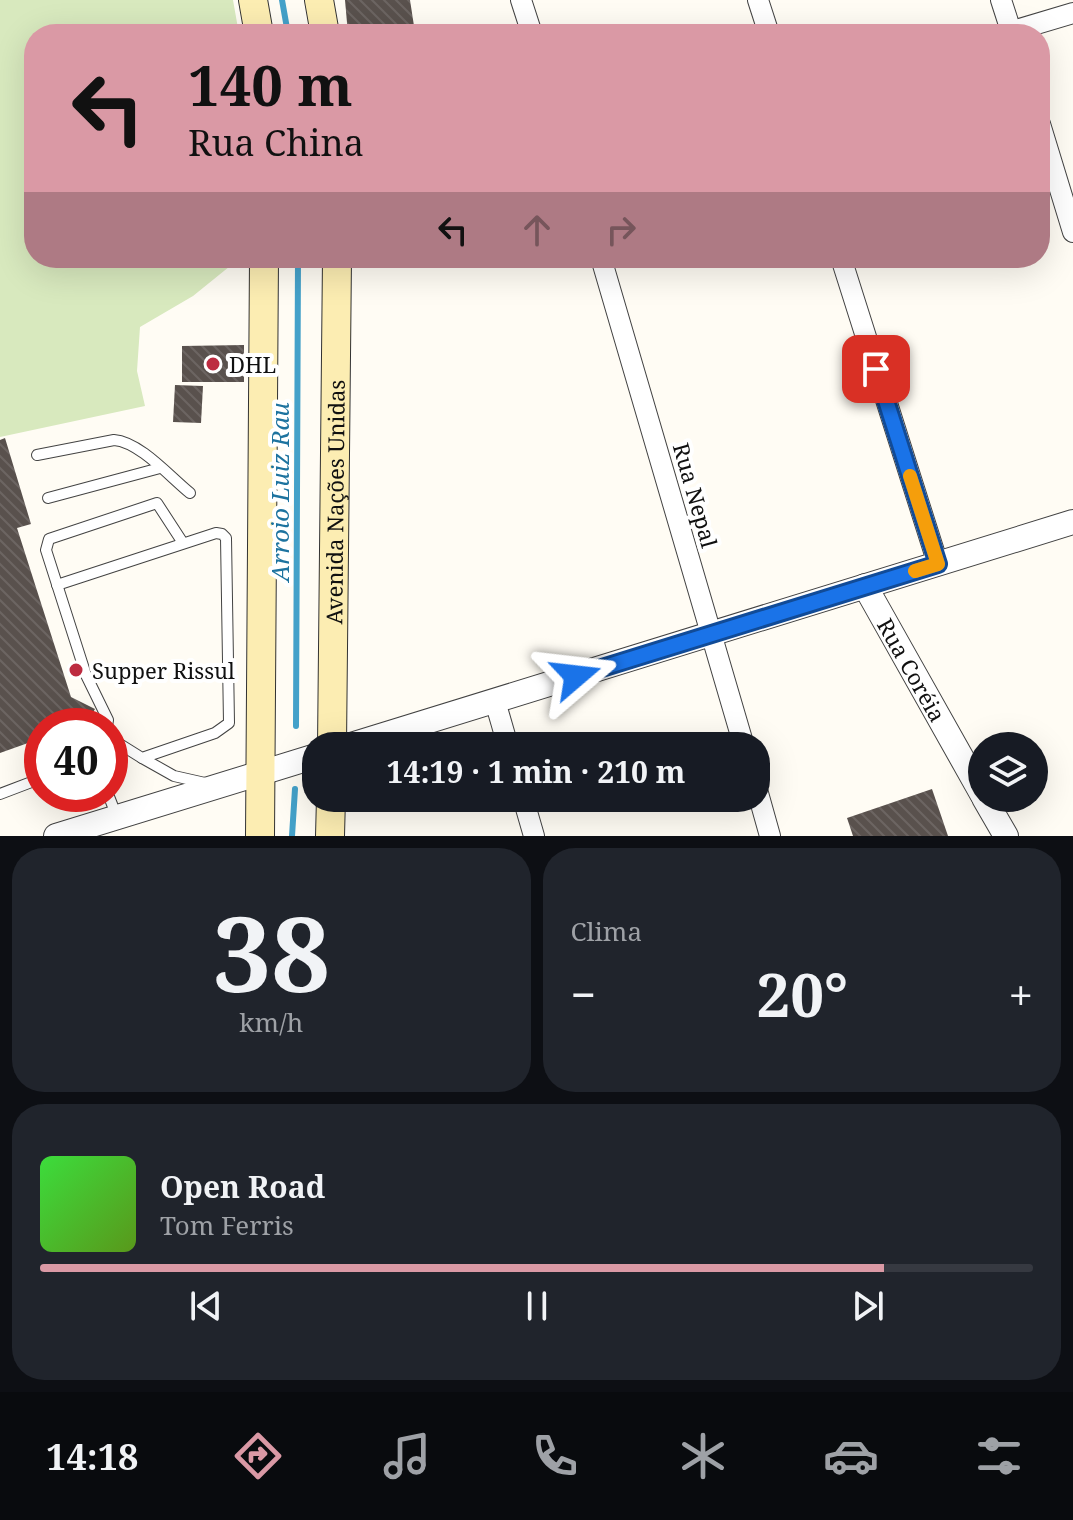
<!DOCTYPE html>
<html lang="pt">
<meta charset="utf-8">
<style>
body{margin:0;font-family:"Noto Serif",serif;background:#20242c;color:#f1f3f6;height:100vh;display:flex;flex-direction:column;font-size:30px;white-space:nowrap}
*{box-sizing:border-box;margin:0}
p{font-size:26px;color:#9ea1a6}
.icon{flex:none;width:44px;height:44px;fill:none;stroke:currentColor;stroke-width:2;stroke-linecap:round;stroke-linejoin:round}
.map{position:relative;height:836px;overflow:hidden}
.drawer{display:flex;flex-direction:column;gap:12px;padding:12px;background:#0d0f14;flex:1}
.drawer>*{flex:none}
.banner{position:absolute;left:24px;top:24px;width:1026px;height:244px;border-radius:32px;box-shadow:0 8px 32px #0002;background:#da99a5;color:#111;overflow:hidden}
.buttons{position:absolute;left:968px;top:732px;display:grid;gap:16px}
.buttons a{display:grid;place-items:center;width:80px;height:80px;border-radius:50%;background:#171b24;box-shadow:0 8px 32px #0002;font-size:40px}
.speed{position:absolute;left:24px;top:708px;display:flex;gap:16px;font-size:40px;font-weight:700;text-align:center}
.speed>*{display:grid;place-content:center;width:104px;height:104px;border-radius:50%;background:#171b24;box-shadow:0 8px 32px #0002;line-height:1}
.speed .limit{border:12px solid #d22;background:#fff;color:#111}
.pin{position:absolute;display:grid;place-items:center;width:68px;height:68px;color:#fff;margin:-34px;border-radius:16px;box-shadow:0 4px 12px #0006}
.me{position:absolute;width:88px;margin:-44px;rotate:73deg;stroke-linejoin:round;filter:drop-shadow(0 0 6px #0008)}
.turn{display:flex;align-items:center;gap:28px;height:168px;padding:0 32px;font-size:36px}
.turn .icon{width:104px;height:104px;stroke-width:2.5}
.turn b{display:block;font-size:56px;line-height:68px}
.lanes{display:flex;align-items:center;height:76px;padding:0 32px;background:#0003;justify-content:center;gap:40px;direction:ltr}
.lanes .off{opacity:.35}
.big{font-size:60px;font-weight:700;line-height:1.1}
.drawer .widget{flex:1;display:flex;flex-direction:column;justify-content:center;gap:12px;min-width:0;padding:0 28px;border-radius:32px;background:#20242c}
.drawer .dial{align-items:center;gap:0}
.dial b{font-size:104px;line-height:1}
.song{display:flex;align-items:center;gap:24px}
.cover{width:96px;height:96px;border-radius:12px;background:linear-gradient(135deg,hsl(120 70% 55%),hsl(90 70% 35%))}
.played{height:8px;border-radius:4px;background:linear-gradient(90deg,#da99a5 85%,#363941 85%)}
.keys{display:flex;justify-content:space-around;direction:ltr}
.heat{display:flex;justify-content:space-between;align-items:center;font-size:44px;direction:ltr}
.drawer .tiles{flex:1;display:grid;gap:12px;grid-template-columns:1fr 1fr}
.widget:last-child{grid-column:span 2}
.trip{position:absolute;left:302px;top:732px;width:468px;height:80px;border-radius:32px;background:#171b24;box-shadow:0 8px 32px #0002;font-weight:700;line-height:80px;text-align:center}
.menu{display:flex;height:128px;justify-content:space-around;align-items:center;background:#090b0e;color:#9ea1a6}
.menu .icon{width:56px;height:56px}
.menu .active{color:#da99a5}
.menu b{font-size:36px;color:#f1f3f6}
.map>svg:first-child{display:block}
.grass{fill:#d8e9be}
.lines{fill:none;stroke-linecap:round;stroke-linejoin:round}
.stream{stroke:#44a1c9;stroke-width:6}
.building{fill:url(#building-back-hatch)}
.service-casing{stroke:#434343;stroke-width:12}
.minor-casing{stroke:#434343;stroke-width:22}
.tertiary-casing{stroke:#434343;stroke-width:26}
.secondary-casing{stroke:#323232;stroke-width:30}
.service{stroke:#fff;stroke-width:10}
.minor{stroke:#fff;stroke-width:20}
.tertiary{stroke:#fff;stroke-width:24}
.secondary{stroke:#fcedb2;stroke-width:28}
.route-casing{stroke:#114b97;stroke-width:20}
.route{stroke:#1a73e8;stroke-width:14}
.slow{stroke:#f59e0b;stroke-width:14}
.poi-dot{fill:#bd2c41;stroke:#fff;stroke-width:3}
.labels{text-anchor:middle;dominant-baseline:central;stroke-width:8;stroke-linejoin:round;paint-order:stroke}
.poi-label{font-size:22px;fill:#101010;stroke:#fff;text-anchor:start}
.street-label{font-size:22px;fill:#101010;stroke:#fff}
.water-label{font-size:24px;font-style:italic;fill:#1d739f;stroke:#fff}
</style>
<div class="map">
<svg width="1073" height="836" viewBox="0 0 1073 836">
<defs>
<pattern id="building-back-hatch" width="6" height="6" patternUnits="userSpaceOnUse" patternTransform="scale(2)"><rect width="6" height="6" fill="#59514d"/><path d="M-1 5l2 2M0 0l6 6M5-1l2 2" fill="none" stroke="#6c6562"/></pattern>
</defs>
<rect width="100%" height="100%" fill="#fffcf4"/>
<polygon class="grass" points="0,0 233,0 239,34 34,34 34,258 240,258 193,296 140,327 137,371 145,406 0,437"/>
<g class="lines">
<g class="stream">
<polyline points="282,0 288,34"/>
<polyline points="296,726 298,258"/>
<polyline points="292,836 295,789"/>
</g>
</g>
<g class="building">
<polygon points="345,0 410,0 414,26 401,34 348,34"/>
<polygon points="244,345 244,382 182,382 182,346"/>
<polygon points="175,385 203,386 201,423 173,422"/>
<polygon points="5,438 31,524 17,528 71,697 95,709 85,726 42,726 42,738 0,753 0,440"/>
<polygon points="932,789 948,836 853,836 847,818"/>
</g>
<g class="lines">
<defs>
<g id="service">
<path d="M37,455L114,440C140,442 170,477 190,493"/>
<polyline points="48,498 160,468"/>
<polyline points="57,585 216,533 222,534 226,538 229,723 215,733 142,758 110,738"/>
<polyline points="107,726 108,720 86,675 46,550 49,539 157,503 183,543"/>
<polyline points="142,758 174,776 205,783"/>
<polyline points="0,794 42,778"/>
<polyline points="108,794 117,817"/>
</g>
<g id="minor">
<polyline points="521,0 532,34"/>
<polyline points="758,0 769,34"/>
<polyline points="1001,0 1012,34"/>
<polyline points="1003,34 1073,13"/>
<polyline points="1040,124 1073,232"/>
<polyline points="601,258 744,746"/>
<polyline points="841,258 938,564"/>
<polyline points="495,701 508,746"/>
<polyline points="756,786 770,836"/>
<polyline points="523,798 534,836"/>
</g>
<g id="tertiary">
<path id="s1" d="M865,586L982,794"/>
<polyline points="348,746 1073,522"/>
<polyline points="984,798 1006,836"/>
<polyline points="56,836 316,756"/>
</g>
<g id="secondary">
<polyline points="253,0 259,34"/>
<polyline points="319,0 325,34"/>
<path id="s2" d="M332,746L337,258"/>
<polyline points="260,836 264,258"/>
<polyline points="330,836 331,798"/>
</g>
</defs>
<use href="#service" class="service-casing"/>
<use href="#minor" class="minor-casing"/>
<use href="#tertiary" class="tertiary-casing"/>
<use href="#secondary" class="secondary-casing"/>
<use href="#service" class="service"/>
<use href="#minor" class="minor"/>
<use href="#tertiary" class="tertiary"/>
<use href="#secondary" class="secondary"/>
</g>
<g class="lines">
<defs>
<polyline id="route" points="576,676 938,564 876,369"/>
</defs>
<use href="#route" class="route-casing"/>
<use href="#route" class="route"/>
<polyline class="slow" points="910,476 938,564 915,571"/>
</g>
<g class="poi-dot">
<circle cx="213" cy="364" r="8"/>
<circle cx="76" cy="670" r="8"/>
</g>
<g class="labels">
<g class="poi-label">
<text x="229" y="364">DHL</text>
<text x="92" y="670">Supper Rissul</text>
</g>
<g class="street-label">
<text transform="translate(696 495) rotate(74)">Rua Nepal</text>
<text stroke="none"><textPath href="#s2" startOffset="244">Avenida Nações Unidas</textPath></text>
<text stroke="none"><textPath href="#s1" startOffset="96">Rua Coréia</textPath></text>
</g>
<g class="water-label">
<text transform="translate(279 492) rotate(-90)">Arroio Luiz Rau</text>
</g>
</g>
</svg>
<div class="buttons">
<a><svg class="icon" aria-label="layers" viewBox="0 0 24 24"><path d="M12 4l9 5-9 5-9-5zM3 14l9 5 9-5"/></svg></a>
</div>
<div class="speed"><div class="limit">40</div></div>
<div class="pin" style="left:876px;top:369px;background:#d93025"><svg class="icon" aria-label="arrive" viewBox="0 0 24 24"><path d="M6 21V4h12l-3 4 3 4H6"/></svg></div>
<svg class="me" style="left:576px;top:676px" viewBox="-20 -20 40 40"><path d="M0-17L14 15 0 8-14 15z" fill="#1a73e8" stroke="#fff" stroke-width="4"/></svg>
<div class="trip">14:19 · 1 min · 210 m</div>
<div class="banner">
<div class="turn"><svg class="icon" aria-label="left" viewBox="0 0 24 24"><path d="M17 20v-9H6M10 6l-5 5 5 5"/></svg><div><b>140 m</b>Rua China</div></div>
<div class="lanes"><svg class="icon" aria-label="left" viewBox="0 0 24 24"><path d="M17 20v-9H6M10 6l-5 5 5 5"/></svg><svg class="icon off" aria-label="ahead" viewBox="0 0 24 24"><path d="M12 20V5M6 11l6-6 6 6"/></svg><svg class="icon off" aria-label="right" viewBox="0 0 24 24"><path d="M7 20v-9h11M14 6l5 5-5 5"/></svg></div>
</div>
</div>
<section class="drawer">
<div class="tiles">
<div class="widget dial"><b>38</b><p>km/h</p></div>
<div class="widget"><p>Clima</p>
<div class="heat"><a>−</a><b class="big">20°</b><a>+</a></div>
</div>
<div class="widget">
<div class="song"><i class="cover"></i><div><b>Open Road</b><p>Tom Ferris</p></div></div>
<div class="played"></div>
<div class="keys"><svg class="icon" aria-label="previous" viewBox="0 0 24 24"><path d="M18 5L8 12l10 7zM5 5v14"/></svg><svg class="icon" aria-label="pause" viewBox="0 0 24 24"><path d="M8 5v14M16 5v14"/></svg><svg class="icon" aria-label="next" viewBox="0 0 24 24"><path d="M6 5l10 7-10 7zM19 5v14"/></svg></div>
</div>
</div>
</section>
<nav class="menu">
<b>14:18</b>
<svg class="icon active" aria-label="directions" viewBox="0 0 24 24"><path d="M12 3l9 9-9 9-9-9zM9 14v-3h6M13 9l2 2-2 2"/></svg>
<svg class="icon" aria-label="music" viewBox="0 0 24 24"><path d="M9 18V5l10-2v13"/><circle cx="6" cy="18" r="3"/><circle cx="16" cy="16" r="3"/></svg>
<svg class="icon" aria-label="phone" viewBox="0 0 24 24"><path d="M5 4h4l2 5-3 2q2 4 5 5l2-3 5 2v4C11 20 4 13 5 4z"/></svg>
<svg class="icon" aria-label="climate" viewBox="0 0 24 24"><path d="M12 3v18M4 7l16 10M4 17L20 7"/></svg>
<svg class="icon" aria-label="car" viewBox="0 0 24 24"><path d="M5 17H2v-5l4-1 3-4h7l3 4 3 1v5h-3M9 17h6M6 11h13"/><circle cx="7" cy="17" r="2"/><circle cx="17" cy="17" r="2"/></svg>
<svg class="icon" aria-label="filters" viewBox="0 0 24 24"><path d="M4 7h16M4 17h16"/><circle cx="9" cy="7" r="2"/><circle cx="15" cy="17" r="2"/></svg>
</nav>
